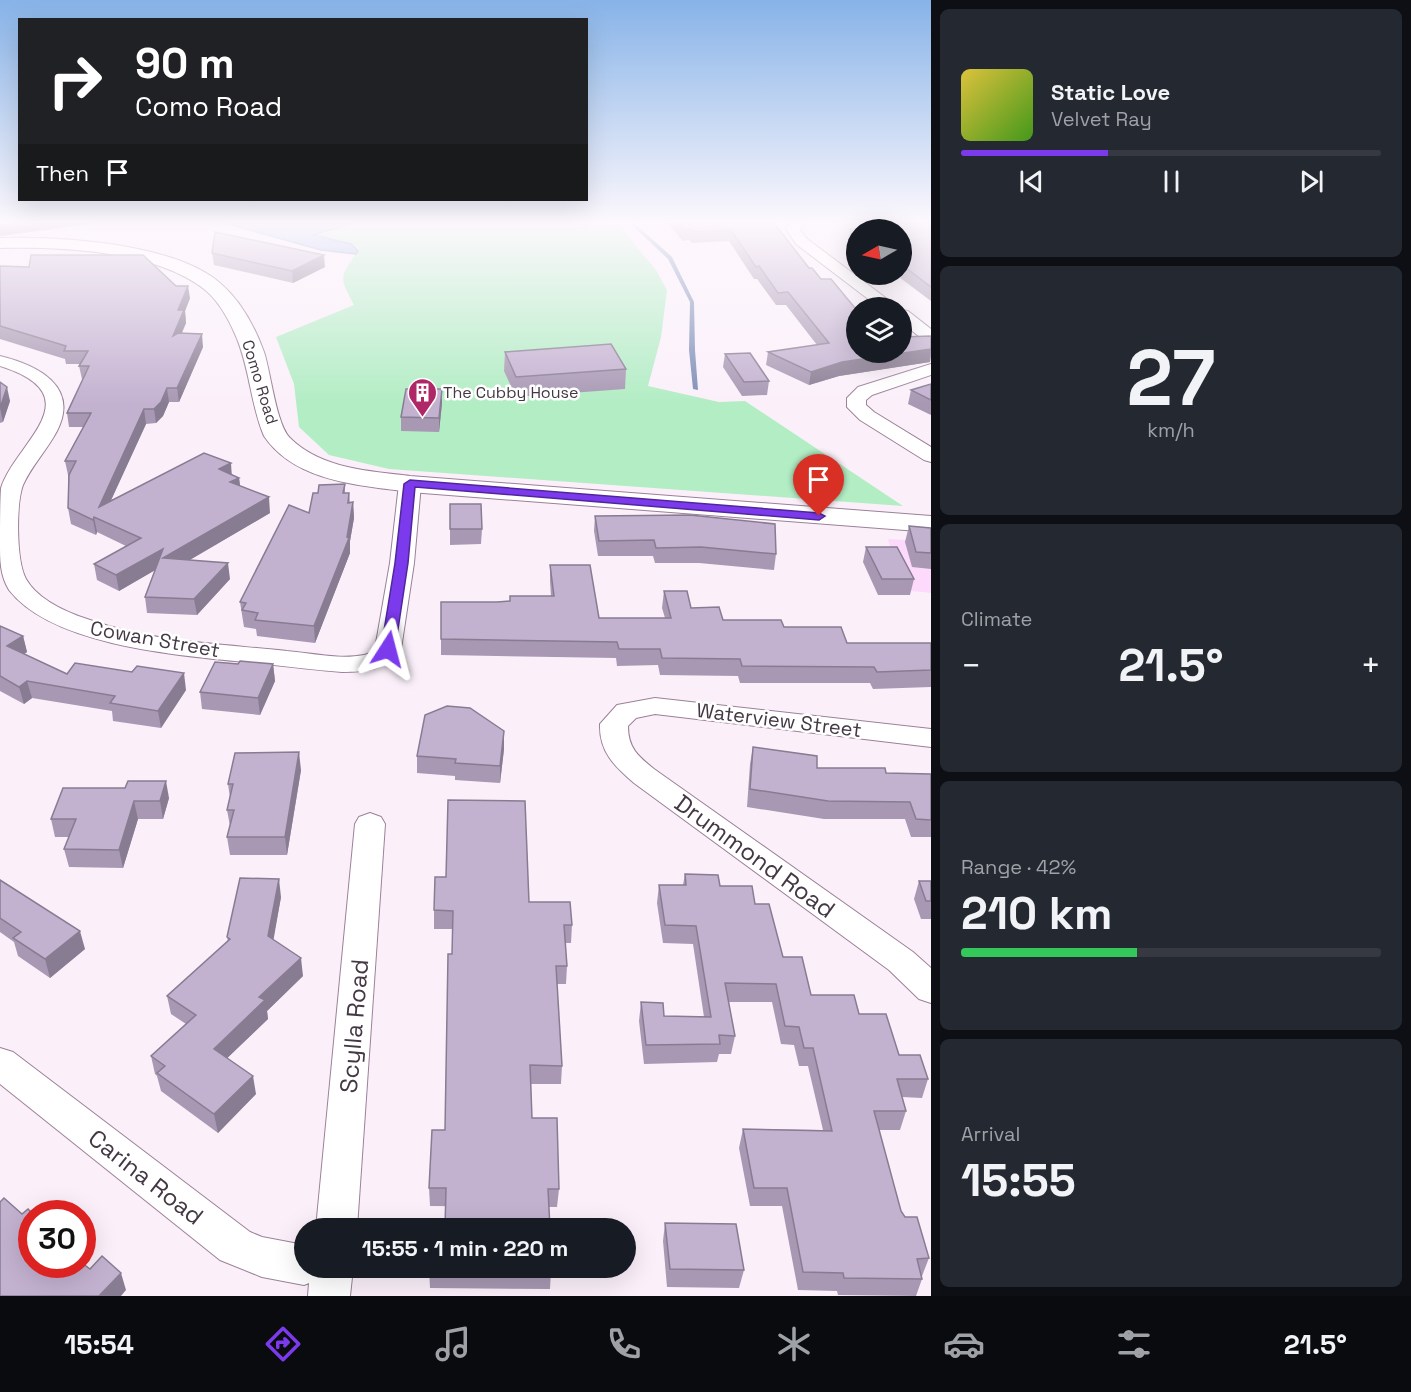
<!DOCTYPE html>
<meta charset="utf-8">
<style>
body{margin:0;font-family:"Space Grotesk",sans-serif;background:#242831;color:#f1f3f6;height:100vh;display:flex;flex-direction:column;font-size:22px;white-space:nowrap}
*{box-sizing:border-box;margin:0}
p{font-size:20px;color:#9ea1a6}
.icon{flex:none;width:33px;height:33px;fill:none;stroke:currentColor;stroke-width:2;stroke-linecap:round;stroke-linejoin:round}
.map{position:relative;flex:1;overflow:hidden}
.drawer{display:flex;flex-direction:column;gap:9px;padding:9px;background:#0d0f14;width:480px}
.drawer>*{flex:none}
.hud{position:absolute;left:18px;top:18px;width:570px;height:183px;border-radius:0px;box-shadow:0 6px 24px #0002;background:#202124;color:#fff;overflow:hidden}
.needle{width:39px;rotate:261deg}
.controls{position:absolute;left:846px;top:219px;display:grid;gap:12px}
.controls a{display:grid;place-items:center;width:66px;height:66px;border-radius:50%;background:#171b24;box-shadow:0 6px 24px #0002;font-size:30px}
.speed{position:absolute;left:18px;top:1200px;display:flex;gap:12px;font-size:30px;font-weight:700;text-align:center}
.speed>*{display:grid;place-content:center;width:78px;height:78px;border-radius:50%;background:#171b24;box-shadow:0 6px 24px #0002;line-height:1}
.speed .limit{border:9px solid #d22;background:#fff;color:#111}
.pin{position:absolute;display:grid;place-items:center;width:51px;height:51px;color:#fff;margin:-62px -26px;border-radius:50% 50% 50% 0;rotate:-45deg;box-shadow:0 0 6px #0007}
.pin .icon{rotate:45deg}
.me{position:absolute;width:66px;margin:-33px;rotate:9deg;stroke-linejoin:round;filter:drop-shadow(0 0 4px #0008)}
.turn{display:flex;align-items:center;gap:21px;height:126px;padding:0 18px;font-size:27px}
.turn .icon{width:78px;height:78px;stroke-width:2.5}
.turn b{display:block;font-size:42px;line-height:51px}
.then{display:flex;align-items:center;height:57px;padding:0 18px;background:#0003;gap:12px;font-size:22px}
.big{font-size:45px;font-weight:700;line-height:1.1}
.drawer .widget{flex:1;display:flex;flex-direction:column;justify-content:center;gap:9px;min-width:0;padding:0 21px;border-radius:9px;background:#242831}
.drawer .dial{align-items:center;gap:0}
.dial b{font-size:78px;line-height:1}
.song{display:flex;align-items:center;gap:18px}
.cover{width:72px;height:72px;border-radius:9px;background:linear-gradient(135deg,hsl(50 70% 55%),hsl(100 70% 35%))}
.played{height:6px;border-radius:3px;background:linear-gradient(90deg,#7c3aed 35%,#363941 35%)}
.keys{display:flex;justify-content:space-around;direction:ltr}
.heat{display:flex;justify-content:space-between;align-items:center;font-size:33px;direction:ltr}
.charge{height:9px;border-radius:4px;background:linear-gradient(90deg,#34c759 42%,#363941 0)}
.trip{position:absolute;left:294px;top:1218px;width:342px;height:60px;border-radius:30px;background:#171b24;box-shadow:0 6px 24px #0002;font-weight:700;line-height:60px;text-align:center}
.tabs{display:flex;height:96px;justify-content:space-around;align-items:center;background:#090b0e;color:#9ea1a6}
.tabs .icon{width:42px;height:42px}
.tabs .current{color:#7c3aed}
.tabs b{font-size:27px;color:#f1f3f6}
main{display:flex;flex:1;min-height:0}
.map>svg:first-child{display:block}
.built{fill:#fddafb}
.green{fill:#b2edc4}
.water{fill:#96b2e7;stroke:#7d8db6;stroke-width:1.5}
.lines{fill:none;stroke-linecap:round;stroke-linejoin:round}
.stream{fill:#7d8db6;fill-rule:evenodd}
.minor-casing{stroke:#9b8099;stroke-width:2}
.tertiary-casing{stroke:#9b8099;stroke-width:2}
.minor{fill:#fff;fill-rule:evenodd}
.tertiary{fill:#fff;fill-rule:evenodd}
.wall{fill:#a898b3}
.shaded-wall{fill:#887c92}
.building{fill:#c3b1d0;stroke:#887c92;stroke-width:1.5}
.route{fill:#7c3aed;stroke:#51269a;stroke-width:1.5}
.labels{text-anchor:middle;dominant-baseline:central;stroke-width:5;stroke-linejoin:round;paint-order:stroke}
.far-street-label{font-size:16px;fill:#433843;stroke:#fff}
.far-poi-label{font-size:16px;fill:#433843;stroke:#fff;text-anchor:start}
.street-label{font-size:20px;fill:#433843;stroke:#fff}
.near-street-label{font-size:24px;fill:#433843;stroke:#fff}
</style>
<main>
<div class="map">
<svg width="931" height="1296" viewBox="0 0 931 1296">
<rect width="100%" height="100%" fill="#fbf0fa"/>
<polygon class="built" points="888,539 931,541 931,593 902,590"/>
<path class="green" d="M295,223H617L656,270L667,290L661,337L648,386L719,402L745,401L903,506L389,469L329,455L299,427L294,384L276,337L354,305C341,279 338,279 355,255L315,249Z"/>
<polygon class="water" points="225,223 352,223 313,235 351,244 358,251 356,254 321,250"/>
<g class="lines">
<polygon class="stream" points="630,223 634,223 672,257 694,302 695,350 698,390 693,389 689,350 690,302 668,259"/>
<defs>
<g id="minor">
<polygon points="790,223 804,223 800,229 806,238 899,308 880,308 796,244 786,229"/>
<polygon points="902,310 908,311 931,329 931,342 925,341 902,323"/>
<path d="M0,356C37,365 80,386 57,431C47,450 32,465 23,485C16,504 16,561 26,579C38,600 68,613 90,620C152,642 221,644 287,651C312,653 339,660 364,655C369,654 372,652 375,649L390,563L399,484L403,480L410,478L417,480L421,484L414,563L401,649C387,670 366,672 342,672C314,670 285,666 256,663C188,656 54,648 9,590C0,575 0,560 0,543C0,526 0,504 1,488C15,443 95,396 0,366Z"/>
<polygon points="931,364 931,375 872,395 866,400 866,405 874,412 931,447 931,462 924,460 860,420 847,407 847,398 858,387"/>
<path d="M655,698L931,729V747L655,714L636,718L628,726C628,748 638,756 654,769L913,952L931,968V1003L919,999L889,970L634,783C614,766 599,751 600,724L617,705Z"/>
<polygon points="370,813 381,817 385,824 357,1228 316,1228 355,824 359,817"/>
<polygon points="0,1048 13,1052 250,1232 262,1237 304,1245 304,1268 353,1268 350,1296 308,1296 309,1283 304,1285 262,1277 220,1260 0,1084"/>
</g>
<path id="tertiary" d="M0,238C59,236 174,243 220,283C240,300 255,327 264,352C271,373 276,424 290,438C321,469 370,471 410,476L931,516V532L410,492C359,485 295,482 264,436C250,403 250,367 235,334C228,318 218,300 204,289C154,250 61,247 0,248Z"/>
</defs>
<use href="#minor" class="minor-casing"/>
<use href="#tertiary" class="tertiary-casing"/>
<use href="#minor" class="minor"/>
<use href="#tertiary" class="tertiary"/>
</g>
<g class="wall">
<polygon points="667,223 774,223 856,352 931,336 931,357 930,362 839,376 809,385 766,365 768,352 817,345 786,305 776,305 757,279 754,279 729,241 692,243 689,240 683,241"/>
<polygon points="866,223 931,223 931,301 895,274 902,274 902,230 856,230 856,246 848,240 850,229 865,228"/>
<polygon points="212,253 325,267 293,283 214,265"/>
<polygon points="0,266 190,298 185,311 186,323 182,333 203,347 179,402 169,402 163,416 156,423 146,424 111,500 232,475 239,478 240,486 270,513 189,560 230,579 197,615 147,613 145,597 155,570 119,591 97,580 94,564 126,546 97,532 96,535 71,524 68,508 68,475 65,461 83,427 69,427 67,413 83,379 82,379 79,366 80,364 66,364 65,359 0,339"/>
<polygon points="505,352 626,369 625,389 516,397 504,371"/>
<polygon points="725,354 769,381 767,395 742,396 723,367"/>
<polygon points="0,382 10,401 3,422 0,423"/>
<polygon points="931,384 931,415 908,404 911,390"/>
<polygon points="442,403 439,432 401,431 401,417"/>
<polygon points="345,484 345,493 349,493 350,503 353,502 354,518 350,541 350,553 315,643 257,636 256,629 244,627 240,602 309,513"/>
<polygon points="450,504 482,529 481,544 450,545"/>
<polygon points="595,516 776,554 774,570 699,563 655,563 653,556 598,556 594,531"/>
<polygon points="909,526 931,528 931,569 912,567 905,542"/>
<polygon points="866,547 914,579 910,595 878,595 863,562"/>
<polygon points="550,565 599,618 665,618 662,608 664,591 691,608 723,620 784,627 847,643 931,643 931,687 873,689 870,683 740,683 738,676 660,675 658,665 617,666 616,658 441,655 441,602 497,602 551,596 550,581"/>
<polygon points="0,626 23,636 27,652 24,654 67,674 186,690 161,728 113,721 112,711 32,698 24,704 0,691"/>
<polygon points="238,664 273,664 275,681 260,715 202,709 200,692"/>
<polygon points="504,731 504,749 500,783 455,780 455,776 417,773 417,756"/>
<polygon points="753,747 817,768 886,773 931,774 931,837 911,837 905,819 824,819 747,807 750,764"/>
<polygon points="301,770 287,855 230,855 227,837 230,826 227,810 230,798 228,784"/>
<polygon points="125,788 169,798 163,819 138,819 123,868 69,867 64,849 69,837 55,837 51,819"/>
<polygon points="685,874 720,886 755,904 783,957 811,995 859,1014 899,1055 928,1079 922,1098 902,1097 906,1111 900,1130 879,1130 901,1211 929,1258 922,1276 922,1279 916,1296 838,1295 837,1291 798,1290 782,1206 750,1206 739,1148 743,1129 823,1130 808,1066 799,1066 794,1045 781,1044 772,1002 728,1002 735,1036 731,1054 719,1054 717,1062 644,1064 639,1021 641,1002 664,1016 704,1017 693,944 663,943 657,903 659,885 683,885"/>
<polygon points="0,880 85,949 50,978 18,956 14,942 0,932"/>
<polygon points="919,881 931,881 931,919 921,919 914,899"/>
<polygon points="281,897 273,939 303,976 267,1011 268,1019 227,1058 256,1094 218,1133 161,1091 157,1076 155,1074 151,1056 186,1024 171,1014 167,996 228,942 227,937"/>
<polygon points="529,902 572,925 571,943 565,943 567,966 566,984 557,984 562,1066 561,1084 531,1084 532,1118 559,1189 557,1207 430,1206 429,1188 445,1130 453,929 434,929 434,910"/>
<polygon points="665,1223 744,1270 739,1288 667,1287 663,1241"/>
<polygon points="429,1268 551,1271 550,1289 430,1288"/>
</g>
<g class="shaded-wall">
<polygon points="8,223 97,223 0,236 0,224"/>
<polygon points="324,255 325,267 293,283 292,271"/>
<polygon points="188,286 190,298 185,311 186,323 174,349 173,336 178,310"/>
<polygon points="202,334 203,347 179,402 177,388"/>
<polygon points="931,349 930,362 839,376 809,385 811,372 842,362"/>
<polygon points="7,387 10,401 3,422 0,408"/>
<polygon points="167,388 169,402 163,416 156,423 154,409"/>
<polygon points="442,389 442,403 439,432 439,418"/>
<polygon points="144,409 146,424 102,520 99,507"/>
<polygon points="231,463 232,478 219,469"/>
<polygon points="239,478 241,492 230,482"/>
<polygon points="269,497 270,513 166,574 164,565 119,591 116,575 163,549"/>
<polygon points="353,502 354,518 350,541 350,553 315,643 314,626 347,537"/>
<polygon points="94,517 97,532 96,535 93,520"/>
<polygon points="228,563 230,579 197,615 194,599"/>
<polygon points="23,636 27,652 11,663 7,646"/>
<polygon points="273,664 275,681 260,715 258,698"/>
<polygon points="184,673 186,690 161,728 158,711"/>
<polygon points="27,681 32,698 24,704 19,687"/>
<polygon points="504,731 504,749 500,783 500,766"/>
<polygon points="299,752 301,770 287,855 285,837"/>
<polygon points="166,781 169,798 163,819 160,801"/>
<polygon points="134,801 138,819 123,868 119,850"/>
<polygon points="279,879 281,897 271,954 268,936"/>
<polygon points="80,931 85,949 50,978 45,959"/>
<polygon points="301,958 303,976 267,1011 268,1019 218,1067 214,1049 259,997"/>
<polygon points="253,1076 256,1094 218,1133 214,1114"/>
<polygon points="121,1273 126,1290 121,1296 99,1296"/>
</g>
<g class="building">
<polygon points="678,223 774,223 809,268 812,268 821,279 831,279 855,308 856,308 856,352 902,352 902,337 931,336 931,349 842,362 811,372 768,352 829,343 788,292 778,293 759,266 756,267 731,230 693,232 690,229 684,229"/>
<polygon points="868,223 931,223 931,287 902,265 902,230 856,230 856,233 850,229 873,228"/>
<polygon points="215,232 324,255 292,271 212,253"/>
<polygon points="31,255 143,255 176,286 188,286 178,310 184,310 173,336 178,333 202,334 177,388 167,388 161,402 154,409 144,409 99,507 204,453 231,463 219,469 239,478 230,482 269,497 163,558 228,563 194,599 145,597 163,549 116,575 94,564 141,538 94,517 93,520 68,508 69,475 76,461 65,461 91,413 67,413 89,366 79,366 88,351 64,351 66,346 0,326 0,266 29,267"/>
<polygon points="611,344 626,369 516,377 505,352"/>
<polygon points="750,353 769,381 744,382 725,354"/>
<polygon points="0,382 7,387 0,408"/>
<polygon points="931,384 931,400 911,390"/>
<polygon points="406,389 442,389 439,418 401,417"/>
<polygon points="345,484 343,493 349,493 348,503 353,502 347,537 349,538 314,626 255,620 258,613 242,610 246,603 240,602 289,505 309,513 313,493 318,493 319,485"/>
<polygon points="450,504 481,504 482,529 450,529"/>
<polygon points="690,515 775,524 776,554 701,547 656,548 654,540 599,541 595,516"/>
<polygon points="909,526 931,528 931,553 916,552"/>
<polygon points="866,547 897,547 914,579 882,579"/>
<polygon points="550,565 590,565 599,618 671,618 664,591 687,591 691,608 719,607 723,620 781,620 784,627 841,627 847,643 931,643 931,670 877,672 874,667 742,666 740,659 662,658 660,649 619,649 617,642 441,639 441,602 497,602 510,601 510,596 554,596"/>
<polygon points="0,626 23,636 7,646 67,674 75,663 132,672 137,666 184,673 158,711 110,703 115,696 27,681 19,687 0,676"/>
<polygon points="240,661 273,664 258,698 200,692 215,662 238,664"/>
<polygon points="447,706 470,708 504,731 500,766 455,763 456,759 417,756 425,715"/>
<polygon points="753,747 817,756 817,768 885,768 886,773 931,774 931,820 916,819 910,802 828,801 750,789"/>
<polygon points="299,752 285,837 227,837 234,810 227,810 233,784 228,784 235,753"/>
<polygon points="128,781 166,781 160,801 134,801 119,850 64,849 76,819 51,819 63,788 125,788"/>
<polygon points="448,800 525,801 529,902 570,902 572,925 564,925 567,966 556,966 562,1066 530,1065 532,1118 557,1118 559,1189 548,1189 550,1228 445,1228 446,1188 429,1188 432,1130 445,1130 448,954 452,954 453,911 434,910 435,877 446,877"/>
<polygon points="685,874 718,875 720,886 752,886 755,904 769,904 783,957 802,957 811,995 854,995 859,1014 886,1014 899,1055 920,1055 928,1079 897,1079 906,1111 874,1111 901,1211 905,1217 917,1217 929,1258 917,1259 922,1279 844,1278 843,1273 803,1272 787,1188 754,1188 743,1129 832,1131 813,1048 804,1048 799,1027 785,1026 776,984 725,983 735,1036 719,1035 720,1044 646,1045 641,1002 663,1003 664,1016 711,1017 696,926 665,925 659,885 686,885"/>
<polygon points="240,878 279,879 268,936 301,958 259,997 265,1000 214,1049 253,1076 214,1114 157,1073 165,1066 151,1056 196,1015 167,996 230,939 227,937"/>
<polygon points="0,880 80,931 45,959 13,938 21,932 0,918"/>
<polygon points="919,881 931,881 931,901 926,901"/>
<polygon points="4,1198 22,1214 28,1209 33,1214 32,1214 32,1264 82,1264 82,1263 90,1269 102,1256 121,1273 99,1296 0,1296 0,1202"/>
<polygon points="665,1223 736,1224 744,1270 670,1269"/>
<polygon points="429,1268 551,1268 551,1271 429,1270"/>
</g>
<linearGradient id="sky" x2="0" y2="1"><stop stop-color="#87b3e8"/><stop offset="0.55" stop-color="#fdf8fd"/><stop offset="1" stop-color="#fdf8fd" stop-opacity="0"/></linearGradient>
<rect width="931" height="404" fill="url(#sky)"/>
<polygon class="route" points="410,480 819,513 825,516 819,520 415,487 408,563 395,649 388,653 381,649 395,563 404,484"/>
<defs>
<symbol id="building-pin" viewBox="-11 -11 22 30"><path d="M0 17L-7.5 6A9.5 9.5 0 1 1 7.5 6Z" fill="#b02767" stroke="#fff"/><path d="M-4-6H4V6H1V3H-1V6H-4ZM-2.5-4.3h1.7v1.8h-1.7ZM.8-4.3h1.7v1.8H.8ZM-2.5-1h1.7V.8h-1.7ZM.8-1h1.7V.8H.8Z" fill="#fff"/></symbol>
</defs>
<g fill-rule="evenodd">
<use href="#building-pin" x="406" y="376" width="33" height="45"/>
</g>
<g class="labels">
<g class="far-street-label">
<text transform="translate(260 382) rotate(73)">Como Road</text>
</g>
<g class="far-poi-label">
<text x="443" y="392">The Cubby House</text>
</g>
<g class="street-label">
<text transform="translate(155 639) rotate(10)">Cowan Street</text>
<text transform="translate(779 720) rotate(7)">Waterview Street</text>
</g>
<g class="near-street-label">
<text transform="translate(755 856) rotate(36)">Drummond Road</text>
<text transform="translate(354 1026) rotate(-85)">Scylla Road</text>
<text transform="translate(146 1177) rotate(38)">Carina Road</text>
</g>
</g>
</svg>
<div class="controls">
<a><svg class="needle" viewBox="-14 -14 28 28"><path d="M0-13l5 13h-10z" fill="#e53935"/><path d="M0 13l5-13h-10z" fill="#9ea1a6"/></svg></a>
<a><svg class="icon" aria-label="layers" viewBox="0 0 24 24"><path d="M12 4l9 5-9 5-9-5zM3 14l9 5 9-5"/></svg></a>
</div>
<div class="speed"><div class="limit">30</div></div>
<div class="pin" style="left:819px;top:516px;background:#d93025"><svg class="icon" aria-label="arrive" viewBox="0 0 24 24"><path d="M6 21V4h12l-3 4 3 4H6"/></svg></div>
<svg class="me" style="left:388px;top:649px" viewBox="-20 -20 40 40"><path d="M0-17L14 15 0 8-14 15z" fill="#7c3aed" stroke="#fff" stroke-width="4"/></svg>
<div class="trip">15:55 · 1 min · 220 m</div>
<div class="hud">
<div class="turn"><svg class="icon" aria-label="right" viewBox="0 0 24 24"><path d="M7 20v-9h11M14 6l5 5-5 5"/></svg><div><b>90 m</b>Como Road</div></div>
<div class="then">Then<svg class="icon" aria-label="arrive" viewBox="0 0 24 24"><path d="M6 21V4h12l-3 4 3 4H6"/></svg></div>
</div>
</div>
<section class="drawer">
<div class="widget">
<div class="song"><i class="cover"></i><div><b>Static Love</b><p>Velvet Ray</p></div></div>
<div class="played"></div>
<div class="keys"><svg class="icon" aria-label="previous" viewBox="0 0 24 24"><path d="M18 5L8 12l10 7zM5 5v14"/></svg><svg class="icon" aria-label="pause" viewBox="0 0 24 24"><path d="M8 5v14M16 5v14"/></svg><svg class="icon" aria-label="next" viewBox="0 0 24 24"><path d="M6 5l10 7-10 7zM19 5v14"/></svg></div>
</div>
<div class="widget dial"><b>27</b><p>km/h</p></div>
<div class="widget"><p>Climate</p>
<div class="heat"><a>−</a><b class="big">21.5°</b><a>+</a></div>
</div>
<div class="widget"><p>Range · 42%</p><b class="big">210 km</b><div class="charge"></div></div>
<div class="widget"><p>Arrival</p><b class="big">15:55</b></div>
</section>
</main>
<nav class="tabs">
<b>15:54</b>
<svg class="icon current" aria-label="directions" viewBox="0 0 24 24"><path d="M12 3l9 9-9 9-9-9zM9 14v-3h6M13 9l2 2-2 2"/></svg>
<svg class="icon" aria-label="music" viewBox="0 0 24 24"><path d="M9 18V5l10-2v13"/><circle cx="6" cy="18" r="3"/><circle cx="16" cy="16" r="3"/></svg>
<svg class="icon" aria-label="phone" viewBox="0 0 24 24"><path d="M5 4h4l2 5-3 2q2 4 5 5l2-3 5 2v4C11 20 4 13 5 4z"/></svg>
<svg class="icon" aria-label="climate" viewBox="0 0 24 24"><path d="M12 3v18M4 7l16 10M4 17L20 7"/></svg>
<svg class="icon" aria-label="car" viewBox="0 0 24 24"><path d="M5 17H2v-5l4-1 3-4h7l3 4 3 1v5h-3M9 17h6M6 11h13"/><circle cx="7" cy="17" r="2"/><circle cx="17" cy="17" r="2"/></svg>
<svg class="icon" aria-label="filters" viewBox="0 0 24 24"><path d="M4 7h16M4 17h16"/><circle cx="9" cy="7" r="2"/><circle cx="15" cy="17" r="2"/></svg>
<b>21.5°</b>
</nav>
